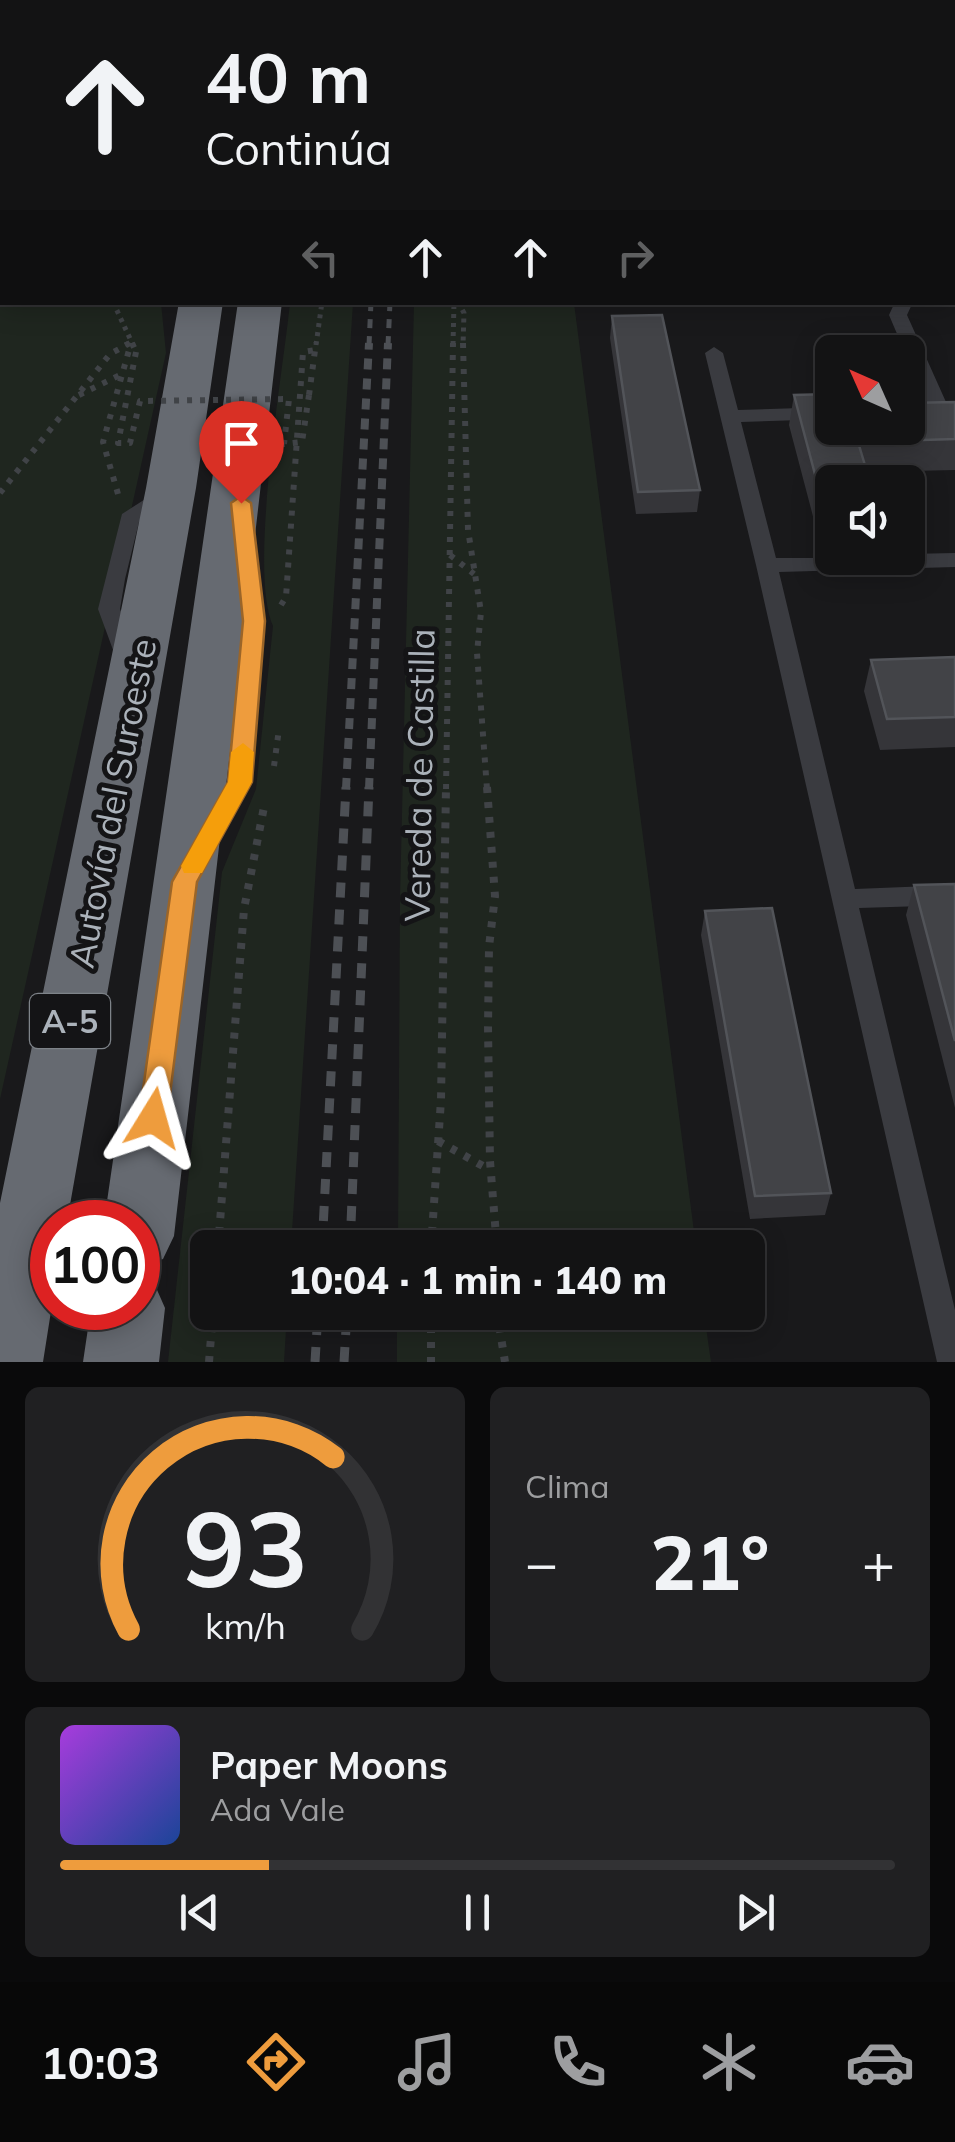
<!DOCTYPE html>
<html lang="es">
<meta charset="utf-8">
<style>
body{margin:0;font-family:Mulish,sans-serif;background:#202022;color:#f1f3f6;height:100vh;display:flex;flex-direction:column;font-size:38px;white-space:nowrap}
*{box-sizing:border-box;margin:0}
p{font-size:32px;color:#9d9ea0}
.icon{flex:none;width:55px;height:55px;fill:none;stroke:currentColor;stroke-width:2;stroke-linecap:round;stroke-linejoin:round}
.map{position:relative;height:1362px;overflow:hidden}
.drawer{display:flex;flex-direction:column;gap:25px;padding:25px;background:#0a0a0b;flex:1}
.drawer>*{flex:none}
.guide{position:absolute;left:0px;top:0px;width:955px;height:305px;box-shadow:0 5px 25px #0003,0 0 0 2px #323234;background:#131314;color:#f1f3f6;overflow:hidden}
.needle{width:65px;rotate:315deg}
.fabs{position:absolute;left:815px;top:335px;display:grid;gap:20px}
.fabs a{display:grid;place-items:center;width:110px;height:110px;border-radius:15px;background:#131314;box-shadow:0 5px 25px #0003,0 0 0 2px #323234;font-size:50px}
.speed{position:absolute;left:30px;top:1200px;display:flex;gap:20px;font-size:50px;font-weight:700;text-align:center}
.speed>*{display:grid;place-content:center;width:130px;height:130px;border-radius:50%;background:#131314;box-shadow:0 5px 25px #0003,0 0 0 2px #323234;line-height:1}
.speed .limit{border:15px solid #d22;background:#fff;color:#111}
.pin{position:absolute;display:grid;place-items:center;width:85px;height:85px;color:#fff;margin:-102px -42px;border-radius:50% 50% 50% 0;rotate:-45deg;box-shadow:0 0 10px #0007}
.pin .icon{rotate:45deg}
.me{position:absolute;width:110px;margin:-55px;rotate:8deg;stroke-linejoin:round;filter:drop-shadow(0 0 8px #0008)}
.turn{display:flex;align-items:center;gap:35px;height:210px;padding:0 40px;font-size:45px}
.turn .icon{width:130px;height:130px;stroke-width:2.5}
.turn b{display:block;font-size:70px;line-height:85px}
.lanes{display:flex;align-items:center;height:95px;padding:0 40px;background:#0003;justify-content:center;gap:50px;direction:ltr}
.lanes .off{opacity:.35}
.big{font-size:75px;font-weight:800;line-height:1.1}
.drawer .tile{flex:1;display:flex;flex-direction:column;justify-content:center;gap:15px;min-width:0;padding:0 35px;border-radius:15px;background:#202022}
.drawer .dial{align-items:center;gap:0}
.dial svg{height:260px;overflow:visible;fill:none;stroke:#323234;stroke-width:7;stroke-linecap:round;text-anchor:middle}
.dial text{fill:#f1f3f6;stroke:none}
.song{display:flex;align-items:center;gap:30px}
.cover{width:120px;height:120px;border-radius:15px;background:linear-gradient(135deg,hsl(280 70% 55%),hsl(220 70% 35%))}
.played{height:10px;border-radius:5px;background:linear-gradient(90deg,#ee9c3d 25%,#323234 25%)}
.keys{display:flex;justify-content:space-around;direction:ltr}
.heat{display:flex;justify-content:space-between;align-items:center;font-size:55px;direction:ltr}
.drawer .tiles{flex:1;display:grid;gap:25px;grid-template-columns:1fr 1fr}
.tile:last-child{grid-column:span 2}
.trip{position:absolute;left:190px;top:1230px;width:575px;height:100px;border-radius:15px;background:#131314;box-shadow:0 5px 25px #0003,0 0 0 2px #323234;font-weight:800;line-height:100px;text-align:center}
.tabs{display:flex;height:160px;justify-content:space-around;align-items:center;background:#080808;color:#9d9ea0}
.tabs .icon{width:70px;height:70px}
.tabs .current{color:#ee9c3d}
.tabs b{font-size:45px;color:#f1f3f6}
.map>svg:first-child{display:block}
.green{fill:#1f261f}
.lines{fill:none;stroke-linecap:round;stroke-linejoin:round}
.path-far2{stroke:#404347;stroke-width:5;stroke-dasharray:4 5;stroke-linecap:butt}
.path-far1{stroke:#404347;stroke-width:6;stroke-dasharray:5 8;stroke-linecap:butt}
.path{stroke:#404347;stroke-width:8;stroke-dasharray:6 9;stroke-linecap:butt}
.service{fill:#3a3b40;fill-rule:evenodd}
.minor{stroke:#3a3b40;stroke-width:45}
.motorway{fill:#666a71;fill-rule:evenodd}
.rail-far2{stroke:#4d5055;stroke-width:5;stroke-dasharray:9 8;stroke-linecap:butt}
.rail-far1{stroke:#4d5055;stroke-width:8;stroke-dasharray:11 9;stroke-linecap:butt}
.rail{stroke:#4d5055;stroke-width:9;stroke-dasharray:15 12;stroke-linecap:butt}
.path-bridge{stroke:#404347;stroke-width:6;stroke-dasharray:5 8;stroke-linecap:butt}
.wall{fill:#353539}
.building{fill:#424347;stroke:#525459;stroke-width:2.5}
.route{fill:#ee9c3d;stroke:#9b6528;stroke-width:2.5}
.slow{fill:#f59e0b}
.labels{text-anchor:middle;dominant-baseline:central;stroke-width:10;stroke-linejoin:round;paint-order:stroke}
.shield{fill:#141416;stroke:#7e8389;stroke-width:2.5}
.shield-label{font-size:32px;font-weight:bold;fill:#abb2ba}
.street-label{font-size:35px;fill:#abb2ba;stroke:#141416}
</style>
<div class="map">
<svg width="955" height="1362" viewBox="0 0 955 1362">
<rect width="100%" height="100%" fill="#19191b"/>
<g class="green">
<polygon points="0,0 202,0 2,2 2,302 161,303 166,353 0,1099"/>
<polygon points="422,0 955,0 955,252 952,2"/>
<path d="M290,303H353L291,1247L208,1248V1312L287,1313L284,1362H168L222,872L256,789L273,626C248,570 283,373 290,303Z"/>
<polygon points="414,303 574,303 696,1247 398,1247 400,899"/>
<polygon points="397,1313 704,1313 711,1362 397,1362"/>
</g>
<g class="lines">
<g class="path-far2">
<polyline points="113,302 133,345"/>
<polyline points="458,302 464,313 463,345"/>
<polyline points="125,345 131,342"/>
<polyline points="316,345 322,302"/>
<polyline points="453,345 454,302"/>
</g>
<g class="path-far1">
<polyline points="132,343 136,352"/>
<polyline points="463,343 468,530 481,612 477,653 487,789"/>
<polyline points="79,395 120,375"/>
<polyline points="309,395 316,343"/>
<polyline points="0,493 110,354 130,343"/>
<polyline points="118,494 103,442 131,343"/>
<polyline points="450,555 474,574"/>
<polyline points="281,605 286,597 303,352 315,350"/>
<polyline points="274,766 279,729"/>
<polyline points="446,789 453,343"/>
</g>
<g class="path">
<polyline points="487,787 495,896 489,947 488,1027 490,1161 497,1248"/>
<polyline points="438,1141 490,1170"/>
<polyline points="218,1248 244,909 265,802"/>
<polyline points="431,1248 441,1100 446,787"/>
<polyline points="431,1312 431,1362"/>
<polyline points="497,1312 505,1362"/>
<polyline points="209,1362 213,1312"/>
</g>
<g class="service">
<rect x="952" y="19" width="3" height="8"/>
<polygon points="952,51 955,51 955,66 952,65"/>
<rect x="952" y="75" width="3" height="10"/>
<rect x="952" y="117" width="3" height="10"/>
<rect x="952" y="143" width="3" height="10"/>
<rect x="952" y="279" width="3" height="11"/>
<polygon points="895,302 913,302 907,315 950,411 947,415 940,417 930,411 889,315"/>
<polygon points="714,347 723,353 738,410 832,407 832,419 741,422 776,558 908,558 908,554 955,553 955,567 779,572 855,889 955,885 955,905 859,908 955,1310 955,1362 937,1362 756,565 705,353"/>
<polygon points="164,487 174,493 139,522 125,579 120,609 138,658 127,666 116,658 98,609 122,514"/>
<polygon points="246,543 256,550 265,621 252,782 217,846 199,846 196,839 228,782 243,621 236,550"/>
</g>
<polyline class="minor" points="0,284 2,283"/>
<g class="motorway">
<rect x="209" y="0" width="34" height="2"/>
<rect x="284" y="0" width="34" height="2"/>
<polygon points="179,302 223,302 196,488 67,1222 52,1222 52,1305 43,1362 0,1362 0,1203 146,488"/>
<polygon points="238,302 282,302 174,1236 163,1259 138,1269 138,1222 104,1222"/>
<polygon points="138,1277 154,1283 165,1308 159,1362 83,1362 91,1308 138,1308"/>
</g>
<g class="rail-far2">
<polyline points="369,345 371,302"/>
<polyline points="388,345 390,302"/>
</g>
<g class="rail-far1">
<polyline points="346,789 369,343"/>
<polyline points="369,789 388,343"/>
</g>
<g class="rail">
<polyline points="322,1248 346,787"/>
<polyline points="350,1248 369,787"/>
<polyline points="315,1362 318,1312"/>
<polyline points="344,1362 347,1312"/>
</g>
<polyline class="path-bridge" points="136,352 118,443 130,443 140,401 289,399 284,444 302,442 309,395"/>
</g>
<g class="wall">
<polygon points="887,0 955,0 955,12 952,12 952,2 888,2"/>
<polygon points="612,316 700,490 697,512 636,514 610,338"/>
<polygon points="794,395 832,428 955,402 955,470 866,472 832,482 832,542 820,543 789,425"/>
<polygon points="955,657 955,747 880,750 864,691 871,660"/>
<polygon points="955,884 955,1108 906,915 914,885"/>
<polygon points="705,911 831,1193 825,1215 750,1219 701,935"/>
</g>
<g class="building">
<rect x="562" y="0" width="39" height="2"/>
<polygon points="662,315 700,490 638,492 612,316"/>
<polygon points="832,394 832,428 908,428 908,403 955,402 955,439 858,442 870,482 832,482 832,512 825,512 794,395"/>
<polygon points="955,657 955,717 887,719 871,660"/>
<polygon points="955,884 955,1041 914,885"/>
<polygon points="772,908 831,1193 755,1196 705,911"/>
</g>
<polygon class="route" points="241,496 251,503 265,621 252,782 197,882 167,1118 163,1126 153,1130 143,1126 139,1118 172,882 228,782 243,621 231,503"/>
<polygon class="slow" points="243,743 254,752 252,782 202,873 184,873 181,866 228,782 231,752"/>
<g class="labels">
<rect class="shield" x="30" y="994" width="80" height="54" rx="8"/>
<g class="shield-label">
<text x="70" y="1021">A-5</text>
</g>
<g class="street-label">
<text transform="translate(419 775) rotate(-89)">Vereda de Castilla</text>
<text transform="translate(112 803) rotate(-79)">Autovía del Suroeste</text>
</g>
</g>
</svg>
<div class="fabs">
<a><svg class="needle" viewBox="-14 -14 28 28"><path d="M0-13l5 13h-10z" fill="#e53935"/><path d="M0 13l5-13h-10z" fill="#9d9ea0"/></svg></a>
<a><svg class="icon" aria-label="sound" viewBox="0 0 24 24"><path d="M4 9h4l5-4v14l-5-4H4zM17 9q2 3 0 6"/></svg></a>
</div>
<div class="speed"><div class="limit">100</div></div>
<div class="pin" style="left:241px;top:503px;background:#d93025"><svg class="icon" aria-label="arrive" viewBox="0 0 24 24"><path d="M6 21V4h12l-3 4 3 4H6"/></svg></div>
<svg class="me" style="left:153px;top:1118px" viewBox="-20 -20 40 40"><path d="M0-17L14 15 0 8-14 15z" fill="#ee9c3d" stroke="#fff" stroke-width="4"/></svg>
<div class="trip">10:04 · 1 min · 140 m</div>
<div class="guide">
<div class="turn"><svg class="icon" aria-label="ahead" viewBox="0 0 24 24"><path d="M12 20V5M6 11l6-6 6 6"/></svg><div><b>40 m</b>Continúa</div></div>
<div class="lanes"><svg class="icon off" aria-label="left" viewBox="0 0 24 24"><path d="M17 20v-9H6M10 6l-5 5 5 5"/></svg><svg class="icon" aria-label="ahead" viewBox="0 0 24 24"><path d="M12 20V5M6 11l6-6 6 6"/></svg><svg class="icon" aria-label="ahead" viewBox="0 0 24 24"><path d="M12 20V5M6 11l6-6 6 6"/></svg><svg class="icon off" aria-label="right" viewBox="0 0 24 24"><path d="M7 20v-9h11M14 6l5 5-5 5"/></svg></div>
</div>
</div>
<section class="drawer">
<div class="tiles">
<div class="tile dial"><svg viewBox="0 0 100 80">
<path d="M14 69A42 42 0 1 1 86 69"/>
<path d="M14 69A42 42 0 0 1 77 16" stroke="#ee9c3d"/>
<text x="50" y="56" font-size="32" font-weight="700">93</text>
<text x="50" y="72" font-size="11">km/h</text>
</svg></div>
<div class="tile"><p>Clima</p>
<div class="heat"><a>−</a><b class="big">21°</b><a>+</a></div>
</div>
<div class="tile">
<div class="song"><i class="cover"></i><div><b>Paper Moons</b><p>Ada Vale</p></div></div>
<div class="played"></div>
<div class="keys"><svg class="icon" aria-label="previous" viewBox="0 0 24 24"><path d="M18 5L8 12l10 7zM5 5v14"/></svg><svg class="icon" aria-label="pause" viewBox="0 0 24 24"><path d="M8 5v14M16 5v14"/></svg><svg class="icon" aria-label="next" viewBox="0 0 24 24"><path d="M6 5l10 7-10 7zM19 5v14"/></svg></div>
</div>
</div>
</section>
<nav class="tabs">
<b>10:03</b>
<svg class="icon current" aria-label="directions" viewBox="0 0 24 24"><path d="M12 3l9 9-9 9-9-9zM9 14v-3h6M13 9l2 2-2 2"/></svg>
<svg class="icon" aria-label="music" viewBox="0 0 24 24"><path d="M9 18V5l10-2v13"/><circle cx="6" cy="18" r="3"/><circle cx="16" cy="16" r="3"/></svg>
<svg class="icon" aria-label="phone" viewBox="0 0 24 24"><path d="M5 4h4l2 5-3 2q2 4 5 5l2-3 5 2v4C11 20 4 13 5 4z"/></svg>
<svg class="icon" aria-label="climate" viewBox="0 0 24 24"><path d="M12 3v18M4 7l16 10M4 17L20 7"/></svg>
<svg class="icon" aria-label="car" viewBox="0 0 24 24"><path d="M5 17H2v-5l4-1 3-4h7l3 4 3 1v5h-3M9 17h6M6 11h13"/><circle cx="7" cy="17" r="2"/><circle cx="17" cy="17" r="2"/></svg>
</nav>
